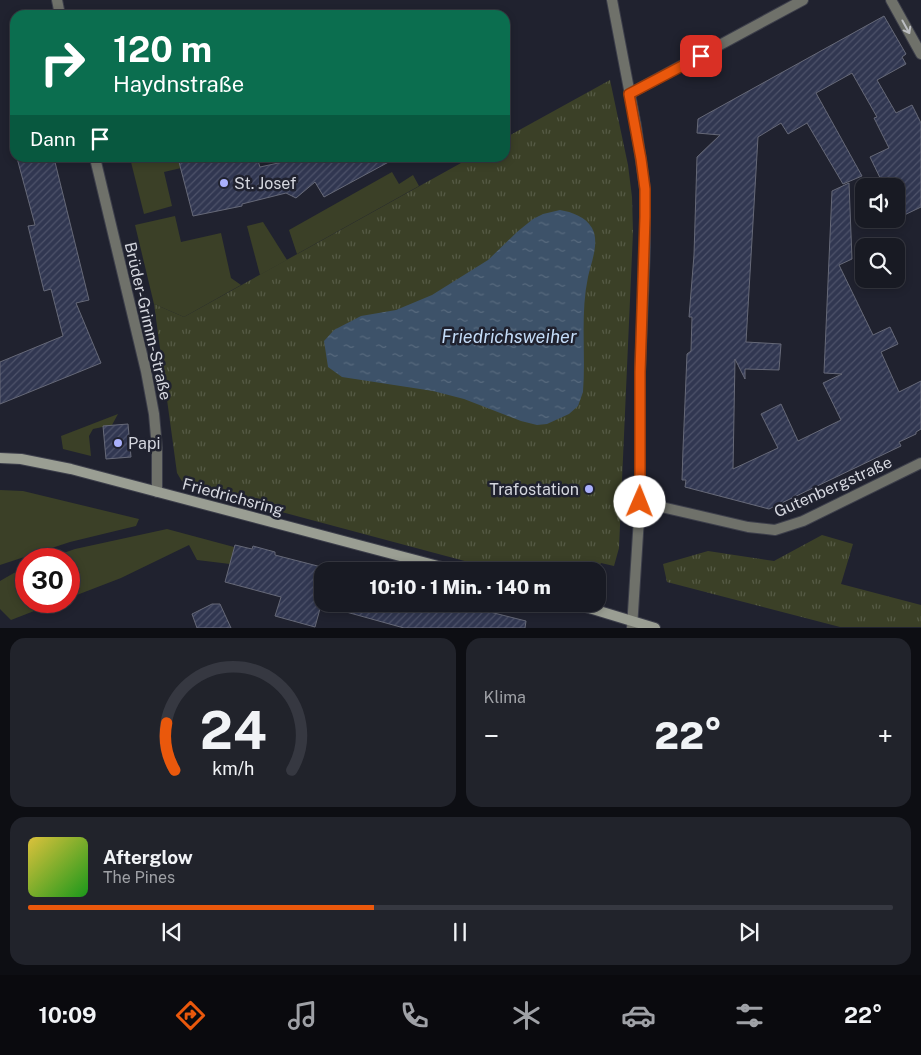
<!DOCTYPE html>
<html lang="de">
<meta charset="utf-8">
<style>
body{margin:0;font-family:"Public Sans",sans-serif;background:#21232b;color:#f1f3f6;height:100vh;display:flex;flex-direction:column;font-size:19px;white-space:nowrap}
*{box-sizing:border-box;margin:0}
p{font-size:16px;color:#9fa1a6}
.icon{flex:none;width:28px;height:28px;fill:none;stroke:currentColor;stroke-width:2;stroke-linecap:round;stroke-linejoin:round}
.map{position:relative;height:628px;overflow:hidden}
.sheet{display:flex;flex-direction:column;gap:10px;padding:10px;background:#0d0e13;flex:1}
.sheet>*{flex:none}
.hud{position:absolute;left:10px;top:10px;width:500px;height:152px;border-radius:15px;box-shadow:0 2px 8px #0003,0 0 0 1px #363841;background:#0b6e4f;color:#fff;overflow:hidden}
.controls{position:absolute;left:855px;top:178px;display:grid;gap:10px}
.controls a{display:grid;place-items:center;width:50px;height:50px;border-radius:10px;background:#181a23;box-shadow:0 2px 8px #0003,0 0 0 1px #363841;font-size:25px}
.speed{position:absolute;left:15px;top:548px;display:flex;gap:10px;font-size:25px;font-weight:700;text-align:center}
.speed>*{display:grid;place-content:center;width:65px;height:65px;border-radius:50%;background:#181a23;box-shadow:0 2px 8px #0003,0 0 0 1px #363841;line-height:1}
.speed .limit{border:8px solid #d22;background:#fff;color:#111}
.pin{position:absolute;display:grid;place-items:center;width:42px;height:42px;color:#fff;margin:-21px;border-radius:10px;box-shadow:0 2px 8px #0006}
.me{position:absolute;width:55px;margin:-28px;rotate:1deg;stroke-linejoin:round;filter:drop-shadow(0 0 4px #0008)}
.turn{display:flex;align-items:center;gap:18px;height:105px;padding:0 20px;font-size:22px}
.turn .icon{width:65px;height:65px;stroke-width:2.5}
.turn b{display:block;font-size:35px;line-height:42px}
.then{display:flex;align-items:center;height:48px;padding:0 20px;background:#0003;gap:10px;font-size:19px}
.big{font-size:38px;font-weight:800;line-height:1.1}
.sheet .card{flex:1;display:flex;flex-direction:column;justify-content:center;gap:8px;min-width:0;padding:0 18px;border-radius:15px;background:#21232b}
.sheet .dial{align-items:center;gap:0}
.dial svg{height:130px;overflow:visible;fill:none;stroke:#363841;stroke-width:7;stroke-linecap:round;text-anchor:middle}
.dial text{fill:#f1f3f6;stroke:none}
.song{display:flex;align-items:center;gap:15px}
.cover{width:60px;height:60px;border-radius:8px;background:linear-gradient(135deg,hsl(50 70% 55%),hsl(120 70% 35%))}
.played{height:5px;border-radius:2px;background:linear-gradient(90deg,#ea580c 40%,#363841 40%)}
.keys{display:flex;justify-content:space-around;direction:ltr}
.heat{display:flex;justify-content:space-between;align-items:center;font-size:28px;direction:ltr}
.sheet .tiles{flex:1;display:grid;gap:10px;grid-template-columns:1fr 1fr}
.card:last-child{grid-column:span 2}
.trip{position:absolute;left:314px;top:562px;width:292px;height:50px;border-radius:15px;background:#181a23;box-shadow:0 2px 8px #0003,0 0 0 1px #363841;font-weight:800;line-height:50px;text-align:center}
.tabs{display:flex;height:80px;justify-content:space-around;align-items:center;background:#0a0a0e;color:#9fa1a6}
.tabs .icon{width:35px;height:35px}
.tabs .selected{color:#ea580c}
.tabs b{font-size:22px;color:#f1f3f6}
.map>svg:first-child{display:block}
.grass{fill:#3b4027}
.park{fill:url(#park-tufts)}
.water{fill:url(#water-ripples)}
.building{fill:url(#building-hatch);stroke:#666978}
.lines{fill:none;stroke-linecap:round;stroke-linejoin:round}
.street-casing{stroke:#3d3f4b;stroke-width:12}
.secondary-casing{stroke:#3d3f4b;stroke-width:12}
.street{stroke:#6f716a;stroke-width:10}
.secondary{stroke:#9a9e93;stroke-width:10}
.oneway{stroke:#bcbec2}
.route-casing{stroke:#983908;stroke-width:12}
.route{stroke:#ea580c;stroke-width:9}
.poi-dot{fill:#a9b0fc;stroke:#20222f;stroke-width:2}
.labels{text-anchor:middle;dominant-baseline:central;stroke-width:5;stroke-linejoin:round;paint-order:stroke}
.poi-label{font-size:16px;fill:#d5d7df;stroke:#20222f;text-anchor:start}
.street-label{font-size:16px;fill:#d5d7df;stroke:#20222f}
.water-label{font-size:18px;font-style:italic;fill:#c3dbf7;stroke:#20222f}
</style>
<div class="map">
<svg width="921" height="628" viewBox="0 0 921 628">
<defs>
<pattern id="park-tufts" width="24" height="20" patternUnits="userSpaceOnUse" patternTransform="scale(1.25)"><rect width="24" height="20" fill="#3b4027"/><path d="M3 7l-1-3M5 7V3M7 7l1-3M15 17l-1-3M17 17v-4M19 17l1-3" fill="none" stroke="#565b46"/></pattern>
<pattern id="water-ripples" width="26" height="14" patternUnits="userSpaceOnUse" patternTransform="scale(1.25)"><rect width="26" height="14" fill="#3d5269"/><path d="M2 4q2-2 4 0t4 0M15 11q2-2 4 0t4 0" fill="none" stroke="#586a7e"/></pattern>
<pattern id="building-hatch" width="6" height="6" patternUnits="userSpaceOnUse" patternTransform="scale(1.25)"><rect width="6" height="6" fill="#313751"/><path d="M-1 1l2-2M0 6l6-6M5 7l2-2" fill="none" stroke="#4e536a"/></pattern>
</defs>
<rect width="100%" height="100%" fill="#20222f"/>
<g class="grass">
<polygon points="130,158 178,158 181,168 164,172 172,206 144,214"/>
<polygon points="392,172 399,184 413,175 419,186 297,254 289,230"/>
<polygon points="175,216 181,242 221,233 231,278 241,285 184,317 154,304 135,225"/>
<polygon points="263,222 287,260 260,275 247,226"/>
<polygon points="118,414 112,425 93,429 89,436 91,456 63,449 61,436"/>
<polygon points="0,490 23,491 139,519 136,526 70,542 0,565"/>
<polygon points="167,529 234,547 230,564 197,560 189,545 121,578 69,598 69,559 46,559 75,549"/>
<polygon points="26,566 26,601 60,601 11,620 0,609 0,581"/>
</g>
<g class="park">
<polygon points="610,80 628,165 632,197 633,232 619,548 614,566 601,563 597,571 502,571 192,488 183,483 177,473 154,304 184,317 470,158 505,158 505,138"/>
<polygon points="822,535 853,544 841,584 921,605 921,627 840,627 667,582 663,564 708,551 774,561"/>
</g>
<path class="water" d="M560,210C572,212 586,217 592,228C600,242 591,263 588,277C580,315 586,354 583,392L578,406L569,414L547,424L537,425L521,421L464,399L433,391L342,377L328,367L324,341L334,330L361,316L396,310L432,295L488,260L517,232L533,219L543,214Z"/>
<g class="building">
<polygon points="884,16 906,54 902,57 906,64 877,80 896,113 912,105 921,123 921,207 896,219 896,186 884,186 870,157 889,148 874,118 877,117 852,73 816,93 862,176 843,184 807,123 788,134 781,123 758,137 746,342 781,344 779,370 745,369 745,379 735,359 733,469 778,448 761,414 781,404 798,441 841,420 823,383 842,374 824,373 832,191 849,183 852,259 839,265 873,335 890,327 898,344 881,352 899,392 921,381 921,429 916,432 916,434 899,442 901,446 769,509 685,487 686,480 682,480 683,449 687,354 691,351 692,317 689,317 694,255 697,157 720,135 697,133 698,119"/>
<polygon points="17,158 54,158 89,300 76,303 101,363 0,404 0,362 63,336 51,289 44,291 28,226 35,225"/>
<polygon points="178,158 257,158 260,167 301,158 396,158 324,197 315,182 296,198 286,193 242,204 242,206 193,216"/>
<polygon points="128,424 131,457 106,459 103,426"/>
<polygon points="235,545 252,549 253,546 275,552 275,555 337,571 322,571 322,604 470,604 487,608 486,611 526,621 525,628 404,628 321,605 315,627 275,616 281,597 225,582"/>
<polygon points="212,604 220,604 231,628 197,628 192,614"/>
</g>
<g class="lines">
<defs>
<g id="street">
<polyline points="57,0 60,15"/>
<polyline points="612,0 636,126 645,189 645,247 640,372 640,502 632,628"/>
<polyline points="891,0 921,54"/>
<polyline points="629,94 803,0"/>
<polyline points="95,158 146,371 154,414 157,448 157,492"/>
<polyline points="640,502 748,527 775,530 803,521 921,463"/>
</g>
<g id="secondary">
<polyline points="0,458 21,459 71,469 457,571"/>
<polyline points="576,604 655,628"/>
</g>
</defs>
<use href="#street" class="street-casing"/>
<use href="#secondary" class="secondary-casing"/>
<use href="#street" class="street"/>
<use href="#secondary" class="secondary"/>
</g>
<defs><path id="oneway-shaft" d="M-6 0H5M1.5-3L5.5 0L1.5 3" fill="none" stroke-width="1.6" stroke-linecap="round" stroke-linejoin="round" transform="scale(1.25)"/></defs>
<use class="oneway" href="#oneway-shaft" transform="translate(906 27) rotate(61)"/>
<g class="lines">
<defs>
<polyline id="route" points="640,502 640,372 645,217 645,189 641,159 629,94 701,56"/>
</defs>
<use href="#route" class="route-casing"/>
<use href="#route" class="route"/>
</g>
<g class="poi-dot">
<circle cx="224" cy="183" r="5"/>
<circle cx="118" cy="443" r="5"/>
<circle cx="589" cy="489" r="5"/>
</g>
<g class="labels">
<g class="poi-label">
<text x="234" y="183">St. Josef</text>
<text x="128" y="443">Papi</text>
<text x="579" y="489" text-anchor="end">Trafostation</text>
</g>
<g class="street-label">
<text transform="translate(148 321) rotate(77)">Brüder-Grimm-Straße</text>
<text transform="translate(833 487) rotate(-24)">Gutenbergstraße</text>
<text transform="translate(233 497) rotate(15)">Friedrichsring</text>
</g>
<g class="water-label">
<text x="509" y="336">Friedrichsweiher</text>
</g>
</g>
</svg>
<div class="controls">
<a><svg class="icon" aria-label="sound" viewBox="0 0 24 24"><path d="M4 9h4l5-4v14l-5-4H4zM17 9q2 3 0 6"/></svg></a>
<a><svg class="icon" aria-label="search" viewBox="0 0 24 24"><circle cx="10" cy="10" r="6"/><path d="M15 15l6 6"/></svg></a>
</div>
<div class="speed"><div class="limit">30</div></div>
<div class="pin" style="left:701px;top:56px;background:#d93025"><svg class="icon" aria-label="arrive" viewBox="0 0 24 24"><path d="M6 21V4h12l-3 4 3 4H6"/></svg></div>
<svg class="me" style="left:640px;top:502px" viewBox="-20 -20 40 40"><circle r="19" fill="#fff"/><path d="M0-13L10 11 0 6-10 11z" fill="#ea580c"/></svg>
<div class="trip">10:10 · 1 Min. · 140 m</div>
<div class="hud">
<div class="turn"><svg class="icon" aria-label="right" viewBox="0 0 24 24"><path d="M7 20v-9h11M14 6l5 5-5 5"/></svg><div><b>120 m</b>Haydnstraße</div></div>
<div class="then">Dann<svg class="icon" aria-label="arrive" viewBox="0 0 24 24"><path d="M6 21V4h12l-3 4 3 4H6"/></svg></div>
</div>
</div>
<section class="sheet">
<div class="tiles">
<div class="card dial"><svg viewBox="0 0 100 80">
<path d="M14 69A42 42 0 1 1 86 69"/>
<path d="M14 69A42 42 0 0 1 9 40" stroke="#ea580c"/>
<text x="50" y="56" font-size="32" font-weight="700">24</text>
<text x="50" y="72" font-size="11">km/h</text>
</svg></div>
<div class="card"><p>Klima</p>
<div class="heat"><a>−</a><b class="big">22°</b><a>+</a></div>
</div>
<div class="card">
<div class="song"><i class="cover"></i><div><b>Afterglow</b><p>The Pines</p></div></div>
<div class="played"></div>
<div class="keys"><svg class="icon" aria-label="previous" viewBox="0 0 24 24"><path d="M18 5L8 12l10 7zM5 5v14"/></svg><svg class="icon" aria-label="pause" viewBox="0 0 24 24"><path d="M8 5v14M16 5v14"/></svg><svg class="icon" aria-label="next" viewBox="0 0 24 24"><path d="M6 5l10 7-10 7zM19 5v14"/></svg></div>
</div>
</div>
</section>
<nav class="tabs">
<b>10:09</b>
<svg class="icon selected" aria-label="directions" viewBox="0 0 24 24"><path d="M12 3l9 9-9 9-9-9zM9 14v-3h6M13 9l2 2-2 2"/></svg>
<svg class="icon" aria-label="music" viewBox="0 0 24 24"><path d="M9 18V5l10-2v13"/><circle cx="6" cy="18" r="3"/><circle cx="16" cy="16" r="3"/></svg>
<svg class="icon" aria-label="phone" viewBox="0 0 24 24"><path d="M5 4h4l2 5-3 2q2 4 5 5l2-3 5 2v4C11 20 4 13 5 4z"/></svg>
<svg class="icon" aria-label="climate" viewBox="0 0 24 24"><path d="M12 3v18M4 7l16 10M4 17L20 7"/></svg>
<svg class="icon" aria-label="car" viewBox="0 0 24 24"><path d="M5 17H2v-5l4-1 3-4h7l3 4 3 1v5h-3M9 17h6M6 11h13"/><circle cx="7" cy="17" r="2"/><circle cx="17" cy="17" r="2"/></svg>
<svg class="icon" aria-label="filters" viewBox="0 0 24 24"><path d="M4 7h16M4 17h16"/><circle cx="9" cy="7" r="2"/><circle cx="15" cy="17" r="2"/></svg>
<b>22°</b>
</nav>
